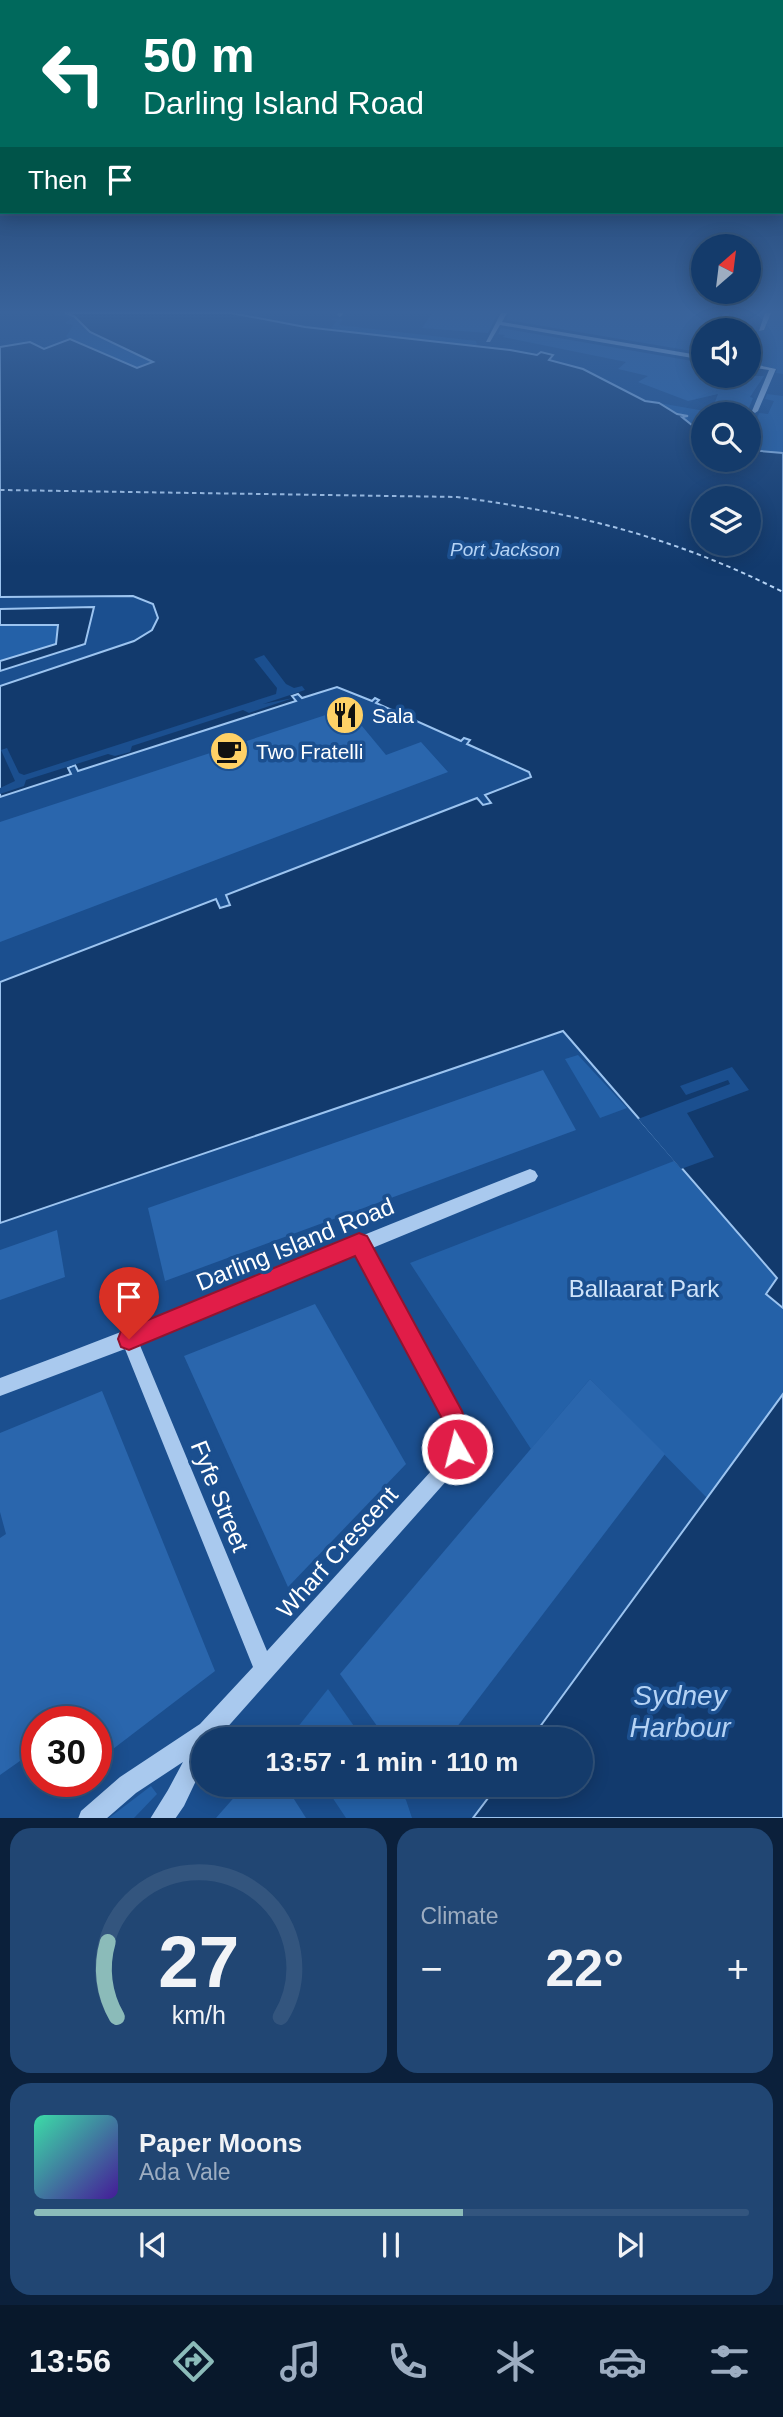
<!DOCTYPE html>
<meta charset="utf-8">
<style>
body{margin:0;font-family:Helvetica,sans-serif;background:#214673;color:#f1f3f6;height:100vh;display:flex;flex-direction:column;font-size:26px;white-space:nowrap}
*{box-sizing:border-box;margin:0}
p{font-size:23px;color:#9dadc1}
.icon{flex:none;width:38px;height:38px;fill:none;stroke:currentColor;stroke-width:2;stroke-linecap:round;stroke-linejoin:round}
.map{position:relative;height:1818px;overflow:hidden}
.sheet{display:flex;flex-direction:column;gap:10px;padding:10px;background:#0b203b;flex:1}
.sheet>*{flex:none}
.hud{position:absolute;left:0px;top:0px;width:784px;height:214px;box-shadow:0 4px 18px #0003,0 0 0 2px #33557e;background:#00695c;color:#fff;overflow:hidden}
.needle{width:46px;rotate:28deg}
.buttons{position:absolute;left:691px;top:234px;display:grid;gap:14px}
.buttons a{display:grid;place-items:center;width:70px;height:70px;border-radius:50%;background:#143b6b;box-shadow:0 4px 18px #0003,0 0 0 2px #33557e;font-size:35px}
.speed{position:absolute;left:21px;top:1706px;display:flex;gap:14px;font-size:35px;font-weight:700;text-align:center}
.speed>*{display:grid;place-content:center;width:91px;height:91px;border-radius:50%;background:#143b6b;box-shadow:0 4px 18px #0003,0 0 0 2px #33557e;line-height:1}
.speed .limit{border:10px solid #d22;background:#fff;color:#111}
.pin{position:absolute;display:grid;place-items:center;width:60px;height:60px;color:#fff;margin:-72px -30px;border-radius:50% 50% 50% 0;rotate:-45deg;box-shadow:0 0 7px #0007}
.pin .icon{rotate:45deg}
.me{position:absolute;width:77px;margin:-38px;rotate:352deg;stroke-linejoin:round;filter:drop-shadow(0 0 5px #0008)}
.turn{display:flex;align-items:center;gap:24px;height:147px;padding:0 28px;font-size:32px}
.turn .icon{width:91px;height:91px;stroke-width:2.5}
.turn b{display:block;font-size:49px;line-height:60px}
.then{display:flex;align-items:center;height:66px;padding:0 28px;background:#0003;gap:14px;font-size:26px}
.big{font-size:52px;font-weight:600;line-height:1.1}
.sheet .tile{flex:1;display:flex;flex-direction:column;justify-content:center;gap:10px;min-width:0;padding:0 24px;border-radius:21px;background:#214673}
.sheet .dial{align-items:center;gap:0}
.dial svg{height:182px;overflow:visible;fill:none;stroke:#33557e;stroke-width:7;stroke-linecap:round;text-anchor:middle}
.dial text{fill:#f1f3f6;stroke:none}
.song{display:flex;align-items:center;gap:21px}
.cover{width:84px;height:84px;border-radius:10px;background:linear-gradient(135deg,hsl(160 70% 55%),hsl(260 70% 35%))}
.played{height:7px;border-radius:4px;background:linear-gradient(90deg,#8bbbb9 60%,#33557e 60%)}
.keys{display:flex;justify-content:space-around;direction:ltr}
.heat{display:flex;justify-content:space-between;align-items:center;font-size:38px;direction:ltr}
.sheet .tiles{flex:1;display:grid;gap:10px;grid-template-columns:1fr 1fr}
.tile:last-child{grid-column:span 2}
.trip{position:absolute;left:191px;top:1727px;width:402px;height:70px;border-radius:35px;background:#143b6b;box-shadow:0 4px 18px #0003,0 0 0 2px #33557e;font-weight:600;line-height:70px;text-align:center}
.menu{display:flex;height:112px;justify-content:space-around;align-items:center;background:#08182b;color:#9dadc1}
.menu .icon{width:49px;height:49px}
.menu .on{color:#8bbbb9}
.menu b{font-size:32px;color:#f1f3f6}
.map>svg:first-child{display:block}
.green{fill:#2461a8}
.water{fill:#123a6d;stroke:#9cc4f0;stroke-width:2;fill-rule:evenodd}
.pier{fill:#1b4f8f}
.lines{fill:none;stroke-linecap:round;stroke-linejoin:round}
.ferry{stroke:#b5d3f5;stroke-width:2;stroke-dasharray:4.5 3.5;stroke-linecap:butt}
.building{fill:#2a66ad}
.minor{fill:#a9c9ee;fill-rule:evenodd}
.route{fill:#e11d48;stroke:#92132f;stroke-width:2}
.labels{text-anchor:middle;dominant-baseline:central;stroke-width:7;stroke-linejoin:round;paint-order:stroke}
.far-water-label{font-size:19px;font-style:italic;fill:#b5d3f5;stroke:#1b4f8f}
.poi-label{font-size:21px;fill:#fff;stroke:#1b4f8f;text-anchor:start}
.near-street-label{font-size:24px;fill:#fff;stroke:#1b4f8f}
.near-park-label{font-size:24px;fill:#cfe3fa;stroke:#1b4f8f}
.near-water-label{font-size:28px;font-style:italic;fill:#b5d3f5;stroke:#1b4f8f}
</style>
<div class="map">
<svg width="783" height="1819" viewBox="0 0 783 1819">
<rect width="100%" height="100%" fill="#1b4f8f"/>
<g class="green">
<path d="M45,313H65L74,316L90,332L154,362L137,368C114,357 88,349 66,337L73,325L65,323L72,318Z"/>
<polygon points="772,313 783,313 783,374 776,373 777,369 749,364 749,340 754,329 764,331"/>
<polygon points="333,318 343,319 339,325 476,341 477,345 472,347 329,330 337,321 331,320"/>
<polygon points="767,394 783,396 783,453 749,450 749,418 757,419 759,413 768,414 774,401 765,399"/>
<polygon points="659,403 728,415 704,415 703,434 681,417 687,415 677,414"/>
<polygon points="58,624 56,644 0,661 0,625"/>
<polygon points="578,1055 627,1108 600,1118 565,1059"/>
<polygon points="674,1161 777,1279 767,1294 783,1308 783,1394 707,1498 590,1379 531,1449 410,1263"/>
<polygon points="328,1689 363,1739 298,1739 297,1728"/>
<polygon points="324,1785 395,1785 406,1800 412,1818 346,1818"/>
<polygon points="151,1786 157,1794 134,1818 109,1818"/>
</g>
<g class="water">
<path d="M65,313H231L305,327L510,350L537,355L541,352L553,355L549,360L583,369L645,401L659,403L677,414L688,416L682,417L703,434L704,460H749V450L783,453V1308L766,1294L777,1278L563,1031L0,1223V982L216,899L220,908L230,905L226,895L477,798L483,805L491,803L485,795L531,777L529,772L467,744L470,740L464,738L461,741L376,703L379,700L375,698L372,701L337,687L302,698L298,694L292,696L296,701L78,771L75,765L68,768L71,774L0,797V686L134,641L152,630L158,618L153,604L133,596L0,597V347L30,342L44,349L70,339L137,368L153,362L90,332L74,316ZM704,499H749V544H704Z"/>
<polygon points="94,607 85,644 0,671 0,661 56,644 58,625 0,625 0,609"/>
<polygon points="783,1394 783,1818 473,1818 498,1785 581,1785 581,1740 531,1739"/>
</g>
<g class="pier">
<polygon points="264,655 286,684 294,688 302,686 305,690 263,704 293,698 249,713 243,710 132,746 130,752 115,756 108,754 26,780 24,786 0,794 0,788 15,781 1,750 7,748 19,773 24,775 276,694 277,688 254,659"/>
<polygon points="732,1067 749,1090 687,1113 714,1157 681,1169 638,1119 730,1084 728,1080 686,1095 680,1086"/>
</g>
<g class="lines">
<path class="ferry" d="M0,490L457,497C577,513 674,537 783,592"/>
</g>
<g class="building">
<polygon points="432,313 498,313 488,333 422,328"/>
<polygon points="510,313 694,313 719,316 711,331 704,331 704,353 506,320"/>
<polygon points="501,328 704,363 704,376 764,376 750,397 753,398 746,415 712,410 718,394 688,401 638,382 648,376 618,369 626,362 503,337 505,335 498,334"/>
<polygon points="347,708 386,755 421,742 448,772 0,942 0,822"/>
<polygon points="543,1070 576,1130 165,1281 148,1208"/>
<polygon points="57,1230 65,1277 0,1300 0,1250"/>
<polygon points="315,1304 406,1464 288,1587 184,1356"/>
<polygon points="590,1379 665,1454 447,1740 387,1740 340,1674"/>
<polygon points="102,1391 215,1671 96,1762 96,1722 37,1722 37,1749 0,1775 0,1538 6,1534 0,1512 0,1433"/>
<polygon points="245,1785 285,1785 306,1818 216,1818"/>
</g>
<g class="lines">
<g class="minor">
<polygon points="338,313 344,313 340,317 337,315"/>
<polygon points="501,313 507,313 502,322 704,356 704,360 500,325 490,342 486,342"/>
<polygon points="724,313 730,313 719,331 713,331"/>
<polygon points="765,313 771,313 764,330 759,331"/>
<polygon points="749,363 776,369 758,411 755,413 752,411 769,370 749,367"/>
<path d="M530,1169L535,1171L538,1176L535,1181L370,1249L463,1419L467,1435L457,1469L216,1740H203V1766L184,1806L175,1819H150L168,1790L183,1762L136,1793L106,1819H78L81,1811L120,1777L200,1724L253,1667L125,1349L0,1396V1378C179,1312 353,1238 530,1169ZM356,1255L446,1422L449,1435L443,1458L267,1651L139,1343Z"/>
</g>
</g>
<linearGradient id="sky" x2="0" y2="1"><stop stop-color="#0f2b4f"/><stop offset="0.55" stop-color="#39639b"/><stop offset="1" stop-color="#39639b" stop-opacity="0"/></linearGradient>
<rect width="783" height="567" fill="url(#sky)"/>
<path class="route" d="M359,1233L367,1236L462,1411L470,1435L465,1457L457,1461L448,1457C444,1446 446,1434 444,1422L355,1256L129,1350L121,1347L118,1339L121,1331Z"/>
<defs>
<symbol id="restaurant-disc" viewBox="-11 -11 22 22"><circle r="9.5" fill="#ffd166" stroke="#1b4f8f"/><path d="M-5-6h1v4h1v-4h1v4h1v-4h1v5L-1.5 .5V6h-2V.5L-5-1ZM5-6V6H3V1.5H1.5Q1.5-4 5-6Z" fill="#111"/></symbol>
<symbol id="cafe-disc" viewBox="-11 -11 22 22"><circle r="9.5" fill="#ffd166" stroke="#1b4f8f"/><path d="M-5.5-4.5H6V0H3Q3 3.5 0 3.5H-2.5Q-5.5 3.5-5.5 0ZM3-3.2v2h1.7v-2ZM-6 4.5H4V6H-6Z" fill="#111"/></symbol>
</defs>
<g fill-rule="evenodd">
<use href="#restaurant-disc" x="323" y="693" width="44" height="44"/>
<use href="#cafe-disc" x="207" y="729" width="44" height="44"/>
</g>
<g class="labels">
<g class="far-water-label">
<text x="505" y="549">Port Jackson</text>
</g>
<g class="poi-label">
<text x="372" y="715">Sala</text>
<text x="256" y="751">Two Fratelli</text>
</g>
<g class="near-street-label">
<text transform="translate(295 1244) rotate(-22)">Darling Island Road</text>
<text transform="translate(220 1496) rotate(68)">Fyfe Street</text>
<text transform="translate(337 1552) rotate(-48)">Wharf Crescent</text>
</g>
<g class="near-park-label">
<text x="644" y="1288">Ballaarat Park</text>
</g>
<g class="near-water-label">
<text x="680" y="1695">Sydney<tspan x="680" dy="32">Harbour</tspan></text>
</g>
</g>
</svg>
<div class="buttons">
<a><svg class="needle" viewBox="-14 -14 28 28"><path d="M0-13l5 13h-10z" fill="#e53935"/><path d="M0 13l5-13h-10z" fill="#9dadc1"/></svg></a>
<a><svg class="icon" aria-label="sound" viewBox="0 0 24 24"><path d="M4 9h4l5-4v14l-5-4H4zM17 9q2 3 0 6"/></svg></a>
<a><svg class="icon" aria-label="search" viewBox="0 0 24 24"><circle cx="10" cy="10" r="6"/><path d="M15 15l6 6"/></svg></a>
<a><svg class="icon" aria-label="layers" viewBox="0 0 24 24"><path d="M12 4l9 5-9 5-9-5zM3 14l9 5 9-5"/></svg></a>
</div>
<div class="speed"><div class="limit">30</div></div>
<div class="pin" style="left:129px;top:1339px;background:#d93025"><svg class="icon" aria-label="arrive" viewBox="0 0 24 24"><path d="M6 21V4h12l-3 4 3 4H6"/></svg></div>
<svg class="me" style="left:457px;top:1449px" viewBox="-20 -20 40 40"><circle r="17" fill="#e11d48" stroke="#fff" stroke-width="3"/><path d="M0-11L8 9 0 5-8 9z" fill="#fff"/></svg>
<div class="trip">13:57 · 1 min · 110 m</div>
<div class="hud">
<div class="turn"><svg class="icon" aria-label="left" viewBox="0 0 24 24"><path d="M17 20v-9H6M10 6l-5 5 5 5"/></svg><div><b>50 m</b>Darling Island Road</div></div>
<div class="then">Then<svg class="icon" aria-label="arrive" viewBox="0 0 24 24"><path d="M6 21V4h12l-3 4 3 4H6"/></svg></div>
</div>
</div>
<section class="sheet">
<div class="tiles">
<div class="tile dial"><svg viewBox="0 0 100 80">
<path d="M14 69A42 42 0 1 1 86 69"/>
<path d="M14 69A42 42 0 0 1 10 36" stroke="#8bbbb9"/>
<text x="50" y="56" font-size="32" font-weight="700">27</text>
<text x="50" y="72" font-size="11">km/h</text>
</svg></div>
<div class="tile"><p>Climate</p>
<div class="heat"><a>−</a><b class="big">22°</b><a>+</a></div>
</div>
<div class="tile">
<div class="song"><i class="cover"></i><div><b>Paper Moons</b><p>Ada Vale</p></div></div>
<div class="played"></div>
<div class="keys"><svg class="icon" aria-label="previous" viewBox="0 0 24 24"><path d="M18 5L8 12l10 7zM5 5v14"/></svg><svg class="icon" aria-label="pause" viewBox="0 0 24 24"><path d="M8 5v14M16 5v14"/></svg><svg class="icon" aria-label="next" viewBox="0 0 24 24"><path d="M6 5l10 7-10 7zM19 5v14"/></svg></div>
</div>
</div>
</section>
<nav class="menu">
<b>13:56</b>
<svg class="icon on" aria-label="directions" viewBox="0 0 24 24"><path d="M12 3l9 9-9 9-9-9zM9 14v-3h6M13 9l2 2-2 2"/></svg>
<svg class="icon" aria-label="music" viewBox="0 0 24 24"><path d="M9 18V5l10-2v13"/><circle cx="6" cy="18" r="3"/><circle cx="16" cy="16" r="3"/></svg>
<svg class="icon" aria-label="phone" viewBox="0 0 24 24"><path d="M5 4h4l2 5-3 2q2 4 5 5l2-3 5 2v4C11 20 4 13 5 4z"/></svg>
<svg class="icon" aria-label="climate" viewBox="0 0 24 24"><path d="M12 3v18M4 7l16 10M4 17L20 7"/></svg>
<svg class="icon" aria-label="car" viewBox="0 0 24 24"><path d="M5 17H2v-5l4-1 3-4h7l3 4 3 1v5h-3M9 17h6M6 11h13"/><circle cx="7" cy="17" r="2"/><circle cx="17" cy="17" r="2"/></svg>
<svg class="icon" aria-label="filters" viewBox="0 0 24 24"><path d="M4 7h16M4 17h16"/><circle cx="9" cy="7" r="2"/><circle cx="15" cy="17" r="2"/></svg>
</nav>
